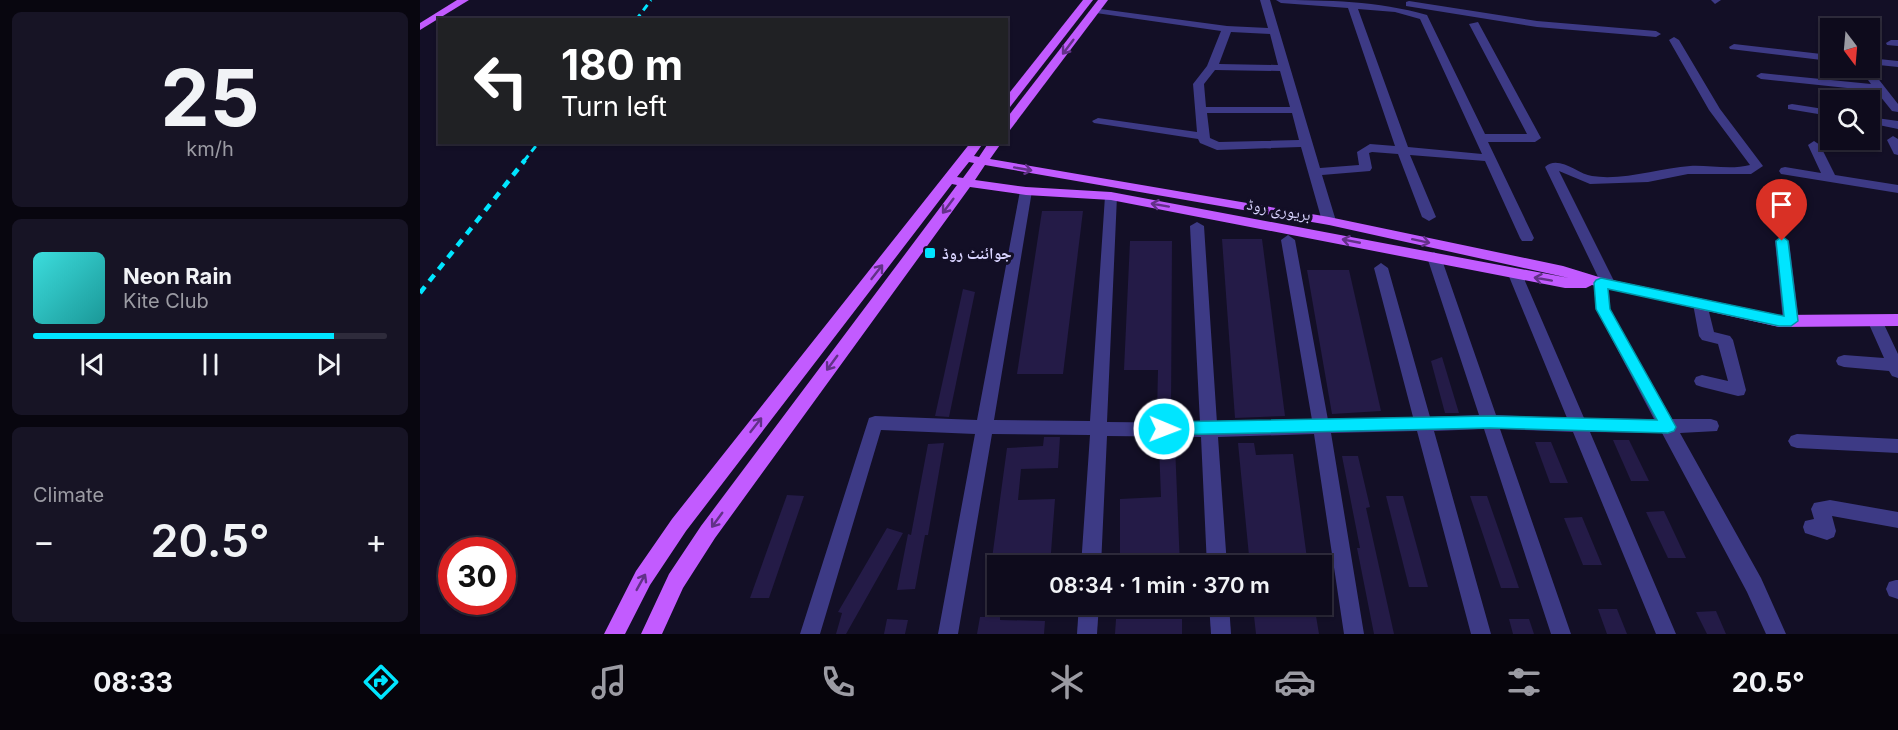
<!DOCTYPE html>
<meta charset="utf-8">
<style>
body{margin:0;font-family:Inter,"Noto Naskh Arabic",sans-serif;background:#171425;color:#f1f3f6;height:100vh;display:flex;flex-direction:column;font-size:22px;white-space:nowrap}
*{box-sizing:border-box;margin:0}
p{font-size:20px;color:#9b9ba3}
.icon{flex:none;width:33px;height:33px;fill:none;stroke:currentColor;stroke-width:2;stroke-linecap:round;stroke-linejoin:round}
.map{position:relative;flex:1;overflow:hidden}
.drawer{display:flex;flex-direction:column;gap:12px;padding:12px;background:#08060f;width:420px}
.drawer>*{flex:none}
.banner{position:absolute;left:18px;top:18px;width:570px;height:126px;border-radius:0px;box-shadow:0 2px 4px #0004,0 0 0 2px #2e2b3b;background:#202124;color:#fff;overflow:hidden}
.needle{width:39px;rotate:164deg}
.tools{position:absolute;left:1400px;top:18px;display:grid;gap:12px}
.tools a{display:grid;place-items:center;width:60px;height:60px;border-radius:0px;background:#0e0b1c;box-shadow:0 2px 4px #0004,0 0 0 2px #2e2b3b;font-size:30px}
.speed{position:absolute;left:18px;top:537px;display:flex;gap:12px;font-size:30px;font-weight:700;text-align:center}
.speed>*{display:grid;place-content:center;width:78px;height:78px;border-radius:50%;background:#0e0b1c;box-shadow:0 2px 4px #0004,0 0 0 2px #2e2b3b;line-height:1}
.speed .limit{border:9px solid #d22;background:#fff;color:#111}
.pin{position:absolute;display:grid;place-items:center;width:51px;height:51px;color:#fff;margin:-62px -26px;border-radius:50% 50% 50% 0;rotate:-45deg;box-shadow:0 0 6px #0007}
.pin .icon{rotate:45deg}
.me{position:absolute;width:66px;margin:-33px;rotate:91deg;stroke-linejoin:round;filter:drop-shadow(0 0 4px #0008)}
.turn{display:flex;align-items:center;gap:21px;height:126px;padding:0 24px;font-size:27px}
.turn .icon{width:78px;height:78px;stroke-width:2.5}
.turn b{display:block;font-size:42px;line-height:51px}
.big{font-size:45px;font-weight:600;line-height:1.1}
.drawer .card{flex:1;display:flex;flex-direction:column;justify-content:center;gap:9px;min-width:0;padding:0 21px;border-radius:9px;background:#171425}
.drawer .dial{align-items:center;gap:0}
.dial b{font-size:78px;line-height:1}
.song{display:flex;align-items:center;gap:18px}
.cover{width:72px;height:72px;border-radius:9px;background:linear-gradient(135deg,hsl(180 70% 55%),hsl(180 70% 35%))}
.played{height:6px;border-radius:3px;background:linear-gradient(90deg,#00e5ff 85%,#2e2b3b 85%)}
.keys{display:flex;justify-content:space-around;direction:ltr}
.heat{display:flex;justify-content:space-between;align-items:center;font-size:33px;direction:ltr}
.trip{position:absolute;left:567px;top:555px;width:345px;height:60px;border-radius:0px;background:#0e0b1c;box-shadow:0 2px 4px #0004,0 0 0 2px #2e2b3b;font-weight:600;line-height:60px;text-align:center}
.tabs{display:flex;height:96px;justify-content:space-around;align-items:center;background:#06040b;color:#9b9ba3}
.tabs .icon{width:42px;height:42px}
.tabs .active{color:#00e5ff}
.tabs b{font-size:27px;color:#f1f3f6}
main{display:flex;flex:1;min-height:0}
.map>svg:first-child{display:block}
.building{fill:#241b47}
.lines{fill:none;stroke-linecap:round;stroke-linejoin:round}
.minor{fill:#3d3a85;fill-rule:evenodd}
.major{fill:#c25bff;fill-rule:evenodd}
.rail-far1{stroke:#00e5ff;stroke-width:3;stroke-dasharray:7 5;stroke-linecap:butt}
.rail{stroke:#00e5ff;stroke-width:4.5;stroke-dasharray:8 7;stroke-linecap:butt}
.oneway{stroke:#623188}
.route{fill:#00e5ff;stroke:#0095a6;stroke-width:1.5}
.poi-dot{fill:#00e5ff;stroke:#130f26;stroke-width:2}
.labels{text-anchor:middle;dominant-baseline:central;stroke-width:6;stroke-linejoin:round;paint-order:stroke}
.street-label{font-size:16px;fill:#d9d4ff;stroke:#130f26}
.poi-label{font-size:16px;font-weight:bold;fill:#d9d4ff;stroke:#130f26;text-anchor:start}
</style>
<main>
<section class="drawer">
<div class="card dial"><b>25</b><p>km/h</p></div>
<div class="card">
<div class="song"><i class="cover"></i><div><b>Neon Rain</b><p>Kite Club</p></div></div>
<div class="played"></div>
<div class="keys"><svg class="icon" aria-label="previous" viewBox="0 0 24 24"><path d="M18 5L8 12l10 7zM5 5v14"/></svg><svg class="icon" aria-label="pause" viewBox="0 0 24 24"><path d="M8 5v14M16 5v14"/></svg><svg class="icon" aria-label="next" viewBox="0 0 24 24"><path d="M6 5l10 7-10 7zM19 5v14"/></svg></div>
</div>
<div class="card"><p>Climate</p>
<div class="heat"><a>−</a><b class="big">20.5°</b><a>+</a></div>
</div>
</section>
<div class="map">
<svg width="1478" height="634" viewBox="0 0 1478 634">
<rect width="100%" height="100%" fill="#130f26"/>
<g class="building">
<polygon points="622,211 663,211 643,374 597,374"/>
<polygon points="802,239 842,239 865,416 815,418"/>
<polygon points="710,241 752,241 751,413 737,413 738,370 704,370"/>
<polygon points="887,270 929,270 961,411 912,414"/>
<polygon points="543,289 555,292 529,417 515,416"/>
<polygon points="1022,357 1039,413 1025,413 1011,361"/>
<polygon points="624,437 640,437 638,468 601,469 598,500 635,499 630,566 571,566 587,448 623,446"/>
<polygon points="1193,440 1209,440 1229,481 1211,481"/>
<polygon points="1115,442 1131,442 1148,483 1130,483"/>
<polygon points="524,443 508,535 505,535 495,589 477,590 488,534 491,535 508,444"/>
<polygon points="818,443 834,443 836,455 873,454 888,566 830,566"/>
<polygon points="755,445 760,566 700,566 700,499 741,497 739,446"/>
<polygon points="922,456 938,456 950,507 946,508 974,634 954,634 937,548 940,548"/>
<polygon points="367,495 384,496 349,598 330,598"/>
<polygon points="966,496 983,496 1008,587 989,587"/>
<polygon points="1050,496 1067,496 1099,588 1081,588"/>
<polygon points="1244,511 1266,558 1248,558 1226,512"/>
<polygon points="1162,517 1182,565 1163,565 1144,518"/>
<polygon points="467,528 483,533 426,634 416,634 422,613 418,612"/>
<polygon points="875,604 894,604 899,634 836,634 834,616 877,616"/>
<polygon points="1178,609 1197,609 1207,634 1187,634"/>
<polygon points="1296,611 1306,634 1287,634 1276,612"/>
<polygon points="560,617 580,617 580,620 625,621 624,634 557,634"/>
<polygon points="467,619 488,620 485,634 464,634"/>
<polygon points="696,619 762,619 762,634 695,634"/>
<polygon points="1089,619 1109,619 1114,634 1093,634"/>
</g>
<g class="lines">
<g class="minor">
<path d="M840,0H850L900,168L939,165L937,152L950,144L975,146L928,8L861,3L856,0C907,0 958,1 1007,15L1065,134H1107L1049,24L1058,22L1121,138L1115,142H1068L1114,238L1112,241H1102L1100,238L1065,161L990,155L1016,217L1009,221L1002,217L978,154L952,152L949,153L952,168L950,171L902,175L916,221L909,225L902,221L881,147L797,150L780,143L778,139L674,123L672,121L678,118L777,132L773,84L787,66L801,31L676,13L673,12V8L807,26L848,28ZM938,9L975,12L1000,19L1062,154L988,147ZM811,32L850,34L858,65L799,64ZM795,70L860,71L870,107H786L784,84ZM787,113H872L879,140L799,142L790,138Z"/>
<polygon points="1291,0 1301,0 1295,4"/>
<polygon points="989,1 1117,21 1236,31 1241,34 1236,37 1117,27 986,6 986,2"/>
<path d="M1254,37L1259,40L1300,109L1343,166L1331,174H1268L1228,182L1170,184L1139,171L1196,285L1189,290L1190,309L1252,419H1291L1297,421L1299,426L1297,431L1260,433L1341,578L1366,634H1346L1327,592L1242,433L1170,432L1256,634H1236L1153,432L1080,429L1151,634H1131L1064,429L1014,431L1071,634H1051L997,431L911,433L944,634H924L894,434L798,437L807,566H787L781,437L687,436L681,566H661L670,435L572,434L538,634H518L555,434L461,430L400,634H380L449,418L455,416L557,420L600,191L606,187L612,191L574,420L670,421L685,196L691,192L697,196L687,422L780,423L770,226L777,222L784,226L797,423L892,420L861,240L868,235L875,240L908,420L993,417L954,268L961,263L968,268L1010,417L1059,415L1007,257L1014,252L1021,257L1076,415L1147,418L1088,274L1095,269L1102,274L1164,418L1234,419L1176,309L1174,283L1179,279L1125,167C1138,154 1158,174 1172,176C1203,181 1240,168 1270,166C1289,165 1311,170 1330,165L1289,110L1249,40Z"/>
<polygon points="1471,40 1478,40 1478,46 1467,45 1466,43"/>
<polygon points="1314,44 1410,55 1410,61 1310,49 1309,47"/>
<polygon points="1449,58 1478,61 1478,67 1449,64"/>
<polygon points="1449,67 1478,104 1478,112 1472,111 1456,91 1341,79 1336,76 1341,73 1451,84 1439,68"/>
<polygon points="1372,104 1410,110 1410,116 1368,109 1368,105"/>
<polygon points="1449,117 1478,121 1478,129 1449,123"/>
<polygon points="1473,136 1478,139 1478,155 1474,154 1467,140"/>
<polygon points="1394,141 1400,145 1415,175 1478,185 1478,193 1361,174 1359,171 1361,168 1365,167 1401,173 1388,145"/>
<polygon points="1362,236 1369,241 1379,321 1376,325 1366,325 1363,321 1355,241"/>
<polygon points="1280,299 1287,304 1294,332 1310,336 1313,340 1326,390 1324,395 1318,396 1282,387 1276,385 1274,381 1276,377 1282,375 1308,381 1298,344 1282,340 1279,336 1273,304"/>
<polygon points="1456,316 1461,318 1478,354 1478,378 1472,376 1469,371 1424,367 1418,365 1416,361 1418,357 1424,355 1464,358 1448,322 1451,318"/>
<polygon points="1377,434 1478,439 1478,453 1377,448 1371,446 1368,441 1371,436"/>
<polygon points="1410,500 1478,512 1478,528 1412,516 1416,531 1414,537 1407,540 1385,533 1383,527 1385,521 1394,519 1391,509 1394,503"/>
<polygon points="1476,580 1478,580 1478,599 1469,596 1466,589 1469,582"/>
<polygon points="659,604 679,604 677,634 657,634"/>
<polygon points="789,604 809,604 811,634 791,634"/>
</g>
<g class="major">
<polygon points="37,0 49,0 0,30 0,23"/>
<polygon points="663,0 673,0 590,107 586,108 586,97"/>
<polygon points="678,0 688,0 590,130 586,131 586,119"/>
<path d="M551,142H564L554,156L559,157L569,142H582L570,159L909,217L1143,266L1182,278L1359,315L1478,314V326L1359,327L1172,285L1166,288H1145L691,200L606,195L550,187L295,538L263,588L242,634H221L249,574L281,526L537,185L532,184L266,531L230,585L205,634H184L216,571L252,519ZM549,162L554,163L543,178L537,177ZM565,165L909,225L1149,278L691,192L606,187L555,180Z"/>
</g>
<g class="rail-far1">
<polyline points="216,20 231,0"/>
<polyline points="104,161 119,142"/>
</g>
<polyline class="rail" points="0,293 105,160"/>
</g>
<defs><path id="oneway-shaft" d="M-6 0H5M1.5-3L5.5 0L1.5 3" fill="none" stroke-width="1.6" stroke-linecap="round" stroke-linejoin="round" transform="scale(1.5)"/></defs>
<g class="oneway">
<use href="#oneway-shaft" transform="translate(648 47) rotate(127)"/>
<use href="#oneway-shaft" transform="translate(603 169) rotate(10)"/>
<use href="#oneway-shaft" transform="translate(740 205) rotate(-170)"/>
<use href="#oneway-shaft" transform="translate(528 206) rotate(127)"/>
<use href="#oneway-shaft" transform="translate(931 241) rotate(-169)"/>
<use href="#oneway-shaft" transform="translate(1001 241) rotate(12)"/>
<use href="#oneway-shaft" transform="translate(457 272) rotate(-52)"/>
<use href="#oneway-shaft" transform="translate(1123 279) rotate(-170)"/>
<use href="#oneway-shaft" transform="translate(412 363) rotate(126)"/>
<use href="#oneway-shaft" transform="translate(336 425) rotate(-52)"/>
<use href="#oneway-shaft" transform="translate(297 520) rotate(126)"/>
<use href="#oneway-shaft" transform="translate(221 582) rotate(-61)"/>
</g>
<polygon class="route" points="1362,236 1368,241 1378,321 1371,326 1359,326 1188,289 1190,309 1256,427 1254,431 1248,433 1070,428 744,435 739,433 737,429 739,424 744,422 1070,416 1237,420 1176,309 1174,283 1176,280 1181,278 1364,316 1356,241"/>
<rect class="poi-dot" x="504" y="247" width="12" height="12" rx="3"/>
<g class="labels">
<g class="street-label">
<text transform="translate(859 209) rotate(10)">بریوری روڈ</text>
</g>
<g class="poi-label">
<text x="522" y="253">جوائنٹ روڈ</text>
</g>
</g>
</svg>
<div class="tools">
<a><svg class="needle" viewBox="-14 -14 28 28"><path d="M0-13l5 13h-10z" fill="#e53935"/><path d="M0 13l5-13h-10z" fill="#9b9ba3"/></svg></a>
<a><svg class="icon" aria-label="search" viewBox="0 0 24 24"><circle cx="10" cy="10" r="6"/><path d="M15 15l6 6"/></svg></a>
</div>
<div class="speed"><div class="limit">30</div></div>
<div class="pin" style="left:1362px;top:241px;background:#d93025"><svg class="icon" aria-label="arrive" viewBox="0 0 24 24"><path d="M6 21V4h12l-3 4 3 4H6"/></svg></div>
<svg class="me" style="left:744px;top:429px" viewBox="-20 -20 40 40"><circle r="17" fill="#00e5ff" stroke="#fff" stroke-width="3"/><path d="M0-11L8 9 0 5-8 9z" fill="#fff"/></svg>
<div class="trip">08:34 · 1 min · 370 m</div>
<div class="banner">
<div class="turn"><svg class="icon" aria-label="left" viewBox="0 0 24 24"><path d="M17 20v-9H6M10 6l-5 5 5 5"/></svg><div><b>180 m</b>Turn left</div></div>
</div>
</div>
</main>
<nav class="tabs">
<b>08:33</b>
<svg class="icon active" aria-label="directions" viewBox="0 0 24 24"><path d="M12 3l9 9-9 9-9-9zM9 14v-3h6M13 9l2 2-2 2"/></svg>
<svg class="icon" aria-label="music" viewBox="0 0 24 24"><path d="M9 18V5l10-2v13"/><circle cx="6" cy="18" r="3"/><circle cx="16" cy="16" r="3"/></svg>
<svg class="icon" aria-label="phone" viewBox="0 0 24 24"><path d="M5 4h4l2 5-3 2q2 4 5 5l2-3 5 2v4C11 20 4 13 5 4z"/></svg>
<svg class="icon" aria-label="climate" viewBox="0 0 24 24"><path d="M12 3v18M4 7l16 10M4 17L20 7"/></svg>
<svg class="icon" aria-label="car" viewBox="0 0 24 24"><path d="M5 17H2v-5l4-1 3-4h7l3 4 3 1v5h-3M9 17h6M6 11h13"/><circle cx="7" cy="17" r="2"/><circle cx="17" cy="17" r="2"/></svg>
<svg class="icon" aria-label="filters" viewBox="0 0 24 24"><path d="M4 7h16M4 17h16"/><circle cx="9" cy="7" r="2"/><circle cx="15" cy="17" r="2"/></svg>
<b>20.5°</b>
</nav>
